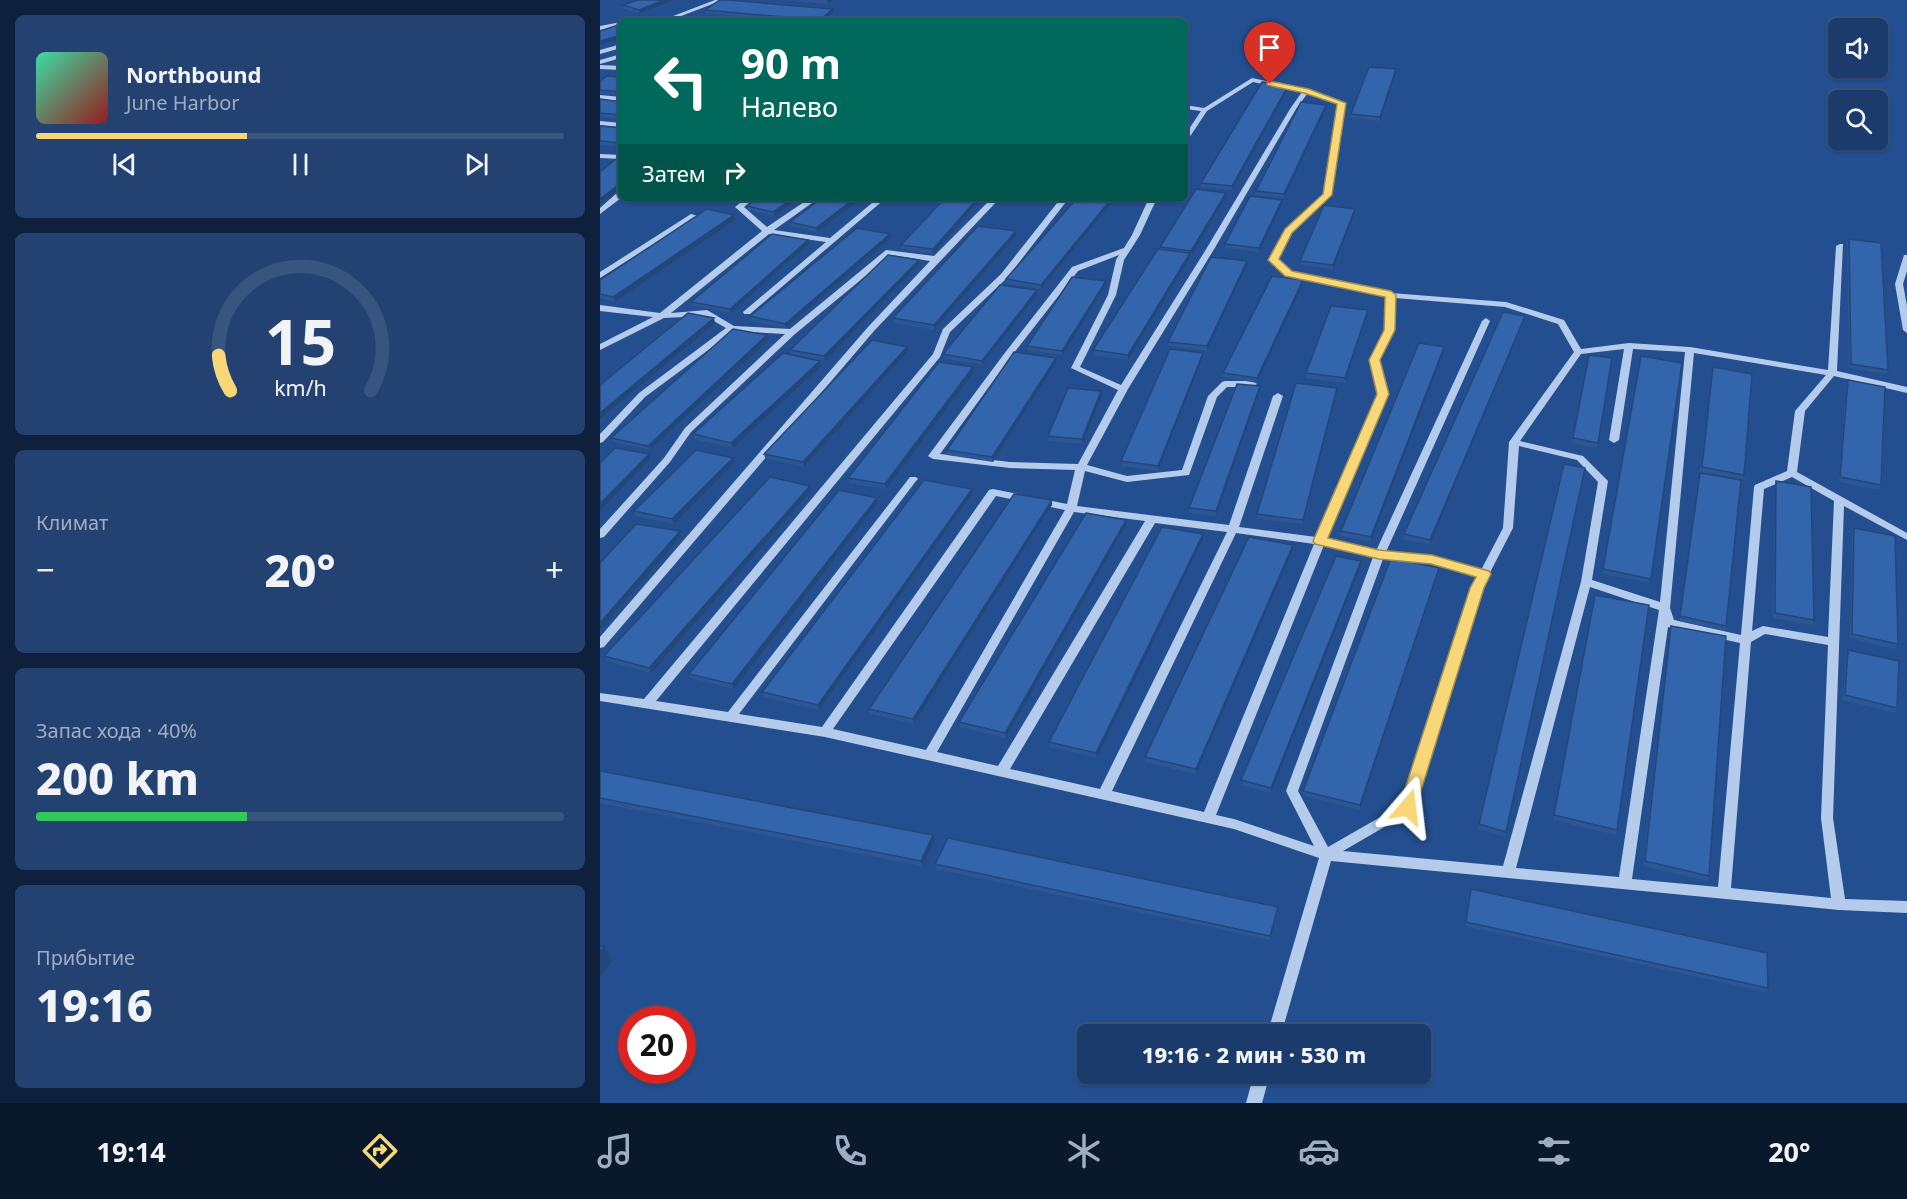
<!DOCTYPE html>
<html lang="ru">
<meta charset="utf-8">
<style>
body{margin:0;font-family:"Noto Sans",sans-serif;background:#234272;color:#f1f3f6;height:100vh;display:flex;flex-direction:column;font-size:22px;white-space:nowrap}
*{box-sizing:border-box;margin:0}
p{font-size:20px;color:#9fadc2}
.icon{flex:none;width:33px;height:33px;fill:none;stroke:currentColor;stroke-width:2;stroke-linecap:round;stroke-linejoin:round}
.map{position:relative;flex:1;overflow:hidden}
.drawer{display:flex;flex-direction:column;gap:15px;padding:15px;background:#0e203b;width:600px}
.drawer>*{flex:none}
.banner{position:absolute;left:18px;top:18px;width:570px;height:183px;border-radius:9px;box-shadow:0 2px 4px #0004,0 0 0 2px #38557f;background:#00695c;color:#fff;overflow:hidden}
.tools{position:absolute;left:1228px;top:18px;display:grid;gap:12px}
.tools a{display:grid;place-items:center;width:60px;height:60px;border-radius:9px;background:#1a3b6c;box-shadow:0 2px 4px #0004,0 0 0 2px #38557f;font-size:30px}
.speed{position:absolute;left:18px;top:1006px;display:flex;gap:12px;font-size:30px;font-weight:700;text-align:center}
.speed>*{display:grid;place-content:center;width:78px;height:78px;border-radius:50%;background:#1a3b6c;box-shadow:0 2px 4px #0004,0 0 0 2px #38557f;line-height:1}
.speed .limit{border:9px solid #d22;background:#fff;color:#111}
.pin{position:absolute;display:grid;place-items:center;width:51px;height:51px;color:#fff;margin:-62px -26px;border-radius:50% 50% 50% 0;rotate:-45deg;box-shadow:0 0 6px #0007}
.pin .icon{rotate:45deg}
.me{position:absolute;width:66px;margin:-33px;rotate:17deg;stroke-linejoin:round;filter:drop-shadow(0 0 4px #0008)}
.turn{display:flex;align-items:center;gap:21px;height:126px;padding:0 24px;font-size:27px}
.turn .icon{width:78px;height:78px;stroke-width:2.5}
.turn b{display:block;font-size:42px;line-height:51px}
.then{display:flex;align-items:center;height:57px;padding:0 24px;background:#0003;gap:12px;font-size:22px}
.big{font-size:45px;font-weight:800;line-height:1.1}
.drawer .card{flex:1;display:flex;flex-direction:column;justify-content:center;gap:9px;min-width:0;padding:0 21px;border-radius:9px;background:#234272}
.drawer .dial{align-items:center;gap:0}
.dial svg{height:156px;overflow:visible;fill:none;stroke:#38557f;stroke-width:7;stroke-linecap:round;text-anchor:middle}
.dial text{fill:#f1f3f6;stroke:none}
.song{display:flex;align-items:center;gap:18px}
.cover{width:72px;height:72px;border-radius:9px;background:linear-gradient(135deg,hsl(160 70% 55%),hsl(0 70% 35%))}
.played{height:6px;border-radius:3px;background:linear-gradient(90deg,#f7d777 40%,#38557f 40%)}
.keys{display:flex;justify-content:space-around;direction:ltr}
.heat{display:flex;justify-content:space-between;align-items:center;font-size:33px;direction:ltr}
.charge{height:9px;border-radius:4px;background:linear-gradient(90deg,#34c759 40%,#38557f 0)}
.trip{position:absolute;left:477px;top:1024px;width:354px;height:60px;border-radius:9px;background:#1a3b6c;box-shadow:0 2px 4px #0004,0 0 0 2px #38557f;font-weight:800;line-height:60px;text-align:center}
.menu{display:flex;height:96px;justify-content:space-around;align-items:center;background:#0a182b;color:#9fadc2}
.menu .icon{width:42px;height:42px}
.menu .on{color:#f7d777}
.menu b{font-size:27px;color:#f1f3f6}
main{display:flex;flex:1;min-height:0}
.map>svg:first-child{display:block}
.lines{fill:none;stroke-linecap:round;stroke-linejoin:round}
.minor{fill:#b4cbec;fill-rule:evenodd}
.wall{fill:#2c5795}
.shaded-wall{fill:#244779}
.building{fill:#3365ad;stroke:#244779;stroke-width:1.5}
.route{fill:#f7d777;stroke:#a18c4d;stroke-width:1.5}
</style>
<main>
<section class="drawer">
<div class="card">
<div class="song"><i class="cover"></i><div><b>Northbound</b><p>June Harbor</p></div></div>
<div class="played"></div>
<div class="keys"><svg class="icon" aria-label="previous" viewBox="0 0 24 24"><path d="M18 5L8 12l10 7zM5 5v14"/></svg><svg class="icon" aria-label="pause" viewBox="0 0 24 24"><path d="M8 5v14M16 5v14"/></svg><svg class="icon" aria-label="next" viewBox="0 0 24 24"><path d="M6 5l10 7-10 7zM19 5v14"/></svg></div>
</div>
<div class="card dial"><svg viewBox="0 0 100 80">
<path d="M14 69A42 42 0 1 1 86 69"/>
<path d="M14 69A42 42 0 0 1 8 51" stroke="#f7d777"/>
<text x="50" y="56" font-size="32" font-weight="700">15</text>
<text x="50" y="72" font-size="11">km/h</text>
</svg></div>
<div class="card"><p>Климат</p>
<div class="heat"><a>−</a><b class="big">20°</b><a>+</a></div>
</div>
<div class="card"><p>Запас хода · 40%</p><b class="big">200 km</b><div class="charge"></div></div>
<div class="card"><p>Прибытие</p><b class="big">19:16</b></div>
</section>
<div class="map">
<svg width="1307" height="1103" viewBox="0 0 1307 1103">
<rect width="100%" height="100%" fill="#234f90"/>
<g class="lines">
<g class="minor">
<polygon points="115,0 123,0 68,21 60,21"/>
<polygon points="21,22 21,26 0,30 0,26"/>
<polygon points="21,44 21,48 0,54 0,50"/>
<polygon points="21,54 21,58 0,64 0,60"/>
<polygon points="0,65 21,66 21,70 0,69"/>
<path d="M652,78L708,90L745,103L731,195L691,233L677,260L691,271L791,293L906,302L964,320L981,349L1029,343L1090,347L1228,370L1236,246L1240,244H1243L1237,371L1307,387V393L1234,376L1205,411L1197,472L1307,533V540L1244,506L1233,818L1245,899L1307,901V913L1239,910L731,861L681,1035H667L719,858L634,829L225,737L0,701V693L44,699L333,354L343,329L401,274L461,198H469L407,278L350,332L340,357L56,701L128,712L310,477H316L318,479L316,481L139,714L222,727L389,490L393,489L467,504L475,470L410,468L333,459L328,456L404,354L472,267L524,248L532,235L549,198H557L540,235L524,260L516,295L480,367L521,385L605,251L690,109L702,92L653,82L607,111L587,141L585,142V135L601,111L585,109V105L604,108ZM707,94L739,104L723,194L685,230L669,260L685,275L787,297L785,330L770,360L778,394L716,537L639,527L683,396L678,393L673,396L629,525L477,506L485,471L527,482L589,475L617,397L627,387H652L657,384L652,381H625L622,382L608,396L582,470L527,476L487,465L528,389L613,251L696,109ZM519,255L516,260L508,295L471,368L518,390L478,464L410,462L340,454L410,358L478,271ZM795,298L905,307L958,324L974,352L909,442L903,528L881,570L832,556L786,552L890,321L886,318L882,321L776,551L726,539L788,394L778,360L793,330ZM1024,349L1009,440L1014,443L1019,440L1033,349L1085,352L1060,602L992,580L1008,481L983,456L920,441L981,354ZM1094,353L1226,375L1195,411L1187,471L1155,485L1154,487L1141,635L1074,620L1070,608ZM919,446L977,460L998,482L981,582L903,866L743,851L812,811L814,807L882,588L913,528ZM1192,477L1234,501L1228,637L1163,626L1152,631L1164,489ZM396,496L465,510L326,750L233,729ZM474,512L545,521L398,766L337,752ZM555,523L627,532L500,789L410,769ZM636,533L714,544L604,812L512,791ZM724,545L773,557L686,791L714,846L634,819L616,815ZM783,559L832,562L878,576L872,588L803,804L728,847L698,791ZM990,587L1059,610L1019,877L916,868ZM1068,627L1140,643L1118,887L1032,879ZM1165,634L1228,645L1221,818L1231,898L1131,888L1151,642Z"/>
<polygon points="0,95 21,97 21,101 0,99"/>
<polygon points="0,121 21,123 21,127 0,125"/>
<polygon points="0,154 21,155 21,159 0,158"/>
<polygon points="18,192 21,192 21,198 0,214 0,208"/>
<polygon points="146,198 155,198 144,207 167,227 210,198 219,198 174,230 230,238 278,198 286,198 150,314 144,314 143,312 226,242 169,234 71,313 107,310 134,326 190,329 286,250 334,256 392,198 400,198 274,331 4,647 0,648 0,637 268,327 330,261 291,255 195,334 91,432 70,462 4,537 0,538 0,529 64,458 85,428 185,334 134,331 45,397 3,442 0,443 0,434 39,393 126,328 105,316 64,318 0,350 0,344 53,317 0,311 0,305 60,313 162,231 135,207"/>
<polygon points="91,214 98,216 0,278 0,272"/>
<polygon points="1304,255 1307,255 1307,271 1303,284 1307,306 1307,333 1303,330 1295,284"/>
<polygon points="654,1074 670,1074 662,1103 646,1103"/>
</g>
</g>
<g class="wall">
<polygon points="38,0 40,13 24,9 23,5"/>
<polygon points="184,0 233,0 228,4"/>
<polygon points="105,10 233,13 223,21 188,21 106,13"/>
<polygon points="796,69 796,73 780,121 751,118 751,114"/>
<polygon points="21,77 21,95 0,93 0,81"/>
<polygon points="689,84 689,88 632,190 601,187 601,183"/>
<polygon points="0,99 21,102 21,119 0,117"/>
<polygon points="726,105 726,109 684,198 656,195 656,191"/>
<polygon points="0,126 21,128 21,147 0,145"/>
<polygon points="626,193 626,197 592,255 590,255 590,258 528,360 493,355 493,350 560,250 560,247"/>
<polygon points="159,198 200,198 174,216 148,210 147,206"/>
<polygon points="222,198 217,232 191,226 190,222"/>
<polygon points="345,198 333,254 302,249 301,245"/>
<polygon points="477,198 514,198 515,200 441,289 407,284 406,279"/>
<polygon points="682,204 659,252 625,248 625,244"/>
<polygon points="755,213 733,269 700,265 700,261"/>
<polygon points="134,215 135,220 15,302 0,298 0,280"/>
<polygon points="416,231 416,236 334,330 294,323 293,318"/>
<polygon points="291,238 186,328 151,321 150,316"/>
<polygon points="1249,239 1288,370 1286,374 1249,368 1247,243"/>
<polygon points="209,244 131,313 93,306 91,302"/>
<polygon points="320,264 225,361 191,355 190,350"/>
<polygon points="647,265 607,351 568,346 568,342"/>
<polygon points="703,280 703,285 657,383 623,377 623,373"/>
<polygon points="506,281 506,285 463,355 427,350 427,346"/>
<polygon points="437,290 437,295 382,365 344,359 343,354"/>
<polygon points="768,310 767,314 745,383 706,378 706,373"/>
<polygon points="925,316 924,320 830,545 803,539 804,534"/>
<polygon points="167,335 169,340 50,450 13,442 11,438"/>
<polygon points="844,347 844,352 771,542 741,536 741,531"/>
<polygon points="308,351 204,467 165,458 164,454"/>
<polygon points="989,355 1012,358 997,448 972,443"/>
<polygon points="1041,356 1051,579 1050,583 1002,574"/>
<polygon points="603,357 558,471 522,466 521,461"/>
<polygon points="456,358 456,363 393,462 347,455 347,450"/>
<polygon points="221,366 133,448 94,439 93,434"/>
<polygon points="1113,367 1144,475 1143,479 1100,472"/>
<polygon points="374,372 286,489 249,483 248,478"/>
<polygon points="1248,380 1281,485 1279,490 1239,482 1246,384"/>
<polygon points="737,388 737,392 703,524 657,519 657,514"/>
<polygon points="660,391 616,516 590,513 589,508"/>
<polygon points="502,396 483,444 448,441 448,436"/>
<polygon points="133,458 135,462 74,524 36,516 34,511"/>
<polygon points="985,468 905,837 878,829 879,824"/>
<polygon points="1100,473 1126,626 1125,631 1079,621"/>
<polygon points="1176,481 1214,620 1213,625 1173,618 1175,486"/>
<polygon points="210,486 211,491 51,673 6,661 4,656"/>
<polygon points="372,489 372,494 219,710 164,697 162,692"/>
<polygon points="278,503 134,689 91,678 89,674"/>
<polygon points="452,505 314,724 271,714 269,709"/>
<polygon points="526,525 406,738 360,727 359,722"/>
<polygon points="1254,528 1298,644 1295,649 1250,638 1252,533"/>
<polygon points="603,539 497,758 449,747 449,742"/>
<polygon points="693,550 596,774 545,762 545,757"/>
<polygon points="761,561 761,566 671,793 641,785 641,780"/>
<polygon points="838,573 760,810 703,796 703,791"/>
<polygon points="994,600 1017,830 1016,835 953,820"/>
<polygon points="1071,626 1109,876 1108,881 1043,866 1070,631"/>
<polygon points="1248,650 1297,708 1295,713 1243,700 1246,654"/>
<polygon points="0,771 335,840 322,866 0,803"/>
<polygon points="335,864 678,907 677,912 670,940 336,869"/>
<polygon points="871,889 1168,988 1166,992 865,926"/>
</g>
<g class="shaded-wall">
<polygon points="64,0 75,0 40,13 39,10"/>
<polygon points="227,0 233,0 228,4"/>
<polygon points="233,9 233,13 223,21 219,21"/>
<polygon points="21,35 21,39 0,45 0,41"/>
<polygon points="796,69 796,73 780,121 780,117"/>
<polygon points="689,84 689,88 632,190 632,186"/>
<polygon points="726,105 726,109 684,198 684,194"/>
<polygon points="21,183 21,188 0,205 0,199"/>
<polygon points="626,193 626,197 592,255 591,251"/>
<polygon points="193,198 200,198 174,216 173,212"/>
<polygon points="255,198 262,198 217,232 216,228"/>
<polygon points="378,198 382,198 333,254 333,249"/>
<polygon points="512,198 514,198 515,200 441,289 441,285"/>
<polygon points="682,200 682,204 659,252 659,248"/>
<polygon points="755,209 755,213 733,269 733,265"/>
<polygon points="134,215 135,220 15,302 13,297"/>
<polygon points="416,231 416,236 334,330 334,325"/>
<polygon points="290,234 291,238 186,328 185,324"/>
<polygon points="208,240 209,244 131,313 130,309"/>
<polygon points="590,253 590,258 528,360 528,355"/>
<polygon points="319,260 320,264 225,361 224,356"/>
<polygon points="647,261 647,265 607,351 607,346"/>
<polygon points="703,280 703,285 657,383 657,378"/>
<polygon points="506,281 506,285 463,355 462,351"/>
<polygon points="437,290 437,295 382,365 382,361"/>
<polygon points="768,310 767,314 745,383 745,378"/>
<polygon points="925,316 924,320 830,545 830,540"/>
<polygon points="114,318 115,323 0,419 0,413"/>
<polygon points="167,335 169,340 50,450 48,446"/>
<polygon points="307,347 308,351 204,467 203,462"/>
<polygon points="844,347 844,352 771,542 771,537"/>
<polygon points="603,353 603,357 558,471 558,466"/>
<polygon points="456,358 456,363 393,462 392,457"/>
<polygon points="220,361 221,366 133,448 131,443"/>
<polygon points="373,367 374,372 286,489 285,484"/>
<polygon points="660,386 660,391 616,516 616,511"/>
<polygon points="737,388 737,392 703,524 703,520"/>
<polygon points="501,391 502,396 483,444 482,439"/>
<polygon points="49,454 50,459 0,511 0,504"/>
<polygon points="133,458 135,462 74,524 72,519"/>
<polygon points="210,486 211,491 51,673 49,668"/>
<polygon points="372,489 372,494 219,710 218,705"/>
<polygon points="277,498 278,503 134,689 132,684"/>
<polygon points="452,500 452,505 314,724 313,719"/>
<polygon points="526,520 526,525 406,738 405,733"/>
<polygon points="80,531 81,536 0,630 0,623"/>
<polygon points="603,534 603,539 497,758 496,753"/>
<polygon points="693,545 693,550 596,774 596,769"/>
<polygon points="761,561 761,566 671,793 671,788"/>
<polygon points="839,568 838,573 760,810 760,805"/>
<polygon points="333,835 335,840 322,866 321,861"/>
<polygon points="678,907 677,912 670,940 670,936"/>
<polygon points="4,946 12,961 0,978 0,953"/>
</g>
<g class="building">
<polygon points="38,0 64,0 39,10 23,5"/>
<polygon points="120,0 128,0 233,9 219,20 105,10"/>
<polygon points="83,18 120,21 79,21"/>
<polygon points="18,25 21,26 21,35 0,41 0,31"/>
<polygon points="769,67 796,69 780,117 751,114"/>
<polygon points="7,76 21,77 21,92 0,90 0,81"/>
<polygon points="662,82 689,84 632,186 601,183"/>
<polygon points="0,99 21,102 21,115 0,113"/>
<polygon points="701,102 726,105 684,194 656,191"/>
<polygon points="0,126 21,128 21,143 0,141"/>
<polygon points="19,157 21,157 21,183 0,199 0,172"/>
<polygon points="596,189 626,193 591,251 560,247"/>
<polygon points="650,196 682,200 659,248 625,244"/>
<polygon points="159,198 193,198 173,212 147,206"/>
<polygon points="222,198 255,198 216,228 190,222"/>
<polygon points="345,198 378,198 333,249 301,245"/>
<polygon points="477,198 512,198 441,285 406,279"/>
<polygon points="724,205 755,209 733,265 700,261"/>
<polygon points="107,209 134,215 13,297 0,294 0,280"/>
<polygon points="378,226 416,231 334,325 293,318"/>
<polygon points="257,228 290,234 185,324 150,316"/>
<polygon points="172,234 208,240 130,309 91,302"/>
<polygon points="1249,239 1281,243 1288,370 1251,364"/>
<polygon points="558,249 590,253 528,355 493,350"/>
<polygon points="288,255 319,260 224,356 190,350"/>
<polygon points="611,257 647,261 607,346 568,342"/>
<polygon points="672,276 703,280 657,378 623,373"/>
<polygon points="472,277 506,281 462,351 427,346"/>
<polygon points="400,285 437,290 382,361 343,354"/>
<polygon points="731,306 768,310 745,378 706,373"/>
<polygon points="903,312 925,316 830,540 804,534"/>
<polygon points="88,313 114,318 0,413 0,385"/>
<polygon points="133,329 167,335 48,446 11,438"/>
<polygon points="272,340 307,347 203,462 164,454"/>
<polygon points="819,343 844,347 771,537 741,531"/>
<polygon points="570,349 603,353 558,466 521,461"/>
<polygon points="414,352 456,358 392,457 347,450"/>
<polygon points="183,353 220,361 131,443 93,434"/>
<polygon points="989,355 1012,358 998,443 973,438"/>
<polygon points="1041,356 1082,363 1051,579 1003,569"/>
<polygon points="339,362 373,367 285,484 248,478"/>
<polygon points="1113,367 1152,374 1144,475 1102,467"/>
<polygon points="1248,380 1285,387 1281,485 1240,477"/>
<polygon points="696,383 737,388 703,520 657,514"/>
<polygon points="637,384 660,386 616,511 589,508"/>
<polygon points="468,388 501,391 482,439 448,436"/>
<polygon points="15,448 49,454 0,504 0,463"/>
<polygon points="96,450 133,458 72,519 34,511"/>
<polygon points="964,464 985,468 906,832 879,824"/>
<polygon points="1100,473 1141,480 1126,626 1080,616"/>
<polygon points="170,477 210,486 49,668 4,656"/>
<polygon points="324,480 372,489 218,705 162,692"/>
<polygon points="1176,481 1211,487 1214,620 1175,613"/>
<polygon points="239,490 277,498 132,684 89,674"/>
<polygon points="414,494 452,500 313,719 269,709"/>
<polygon points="486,513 526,520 405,733 359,722"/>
<polygon points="36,524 80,531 0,623 0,563"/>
<polygon points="562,527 603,534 496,753 449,742"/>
<polygon points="1254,528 1295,536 1298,644 1252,634"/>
<polygon points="649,537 693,545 596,769 545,757"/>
<polygon points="736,556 761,561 671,788 641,780"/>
<polygon points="791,558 839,568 760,805 703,791"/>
<polygon points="995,595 1049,605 1017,830 954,815"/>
<polygon points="1071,626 1126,636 1109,876 1045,861"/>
<polygon points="1248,650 1299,661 1297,708 1245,695"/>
<polygon points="0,771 333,835 321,861 0,798"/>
<polygon points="348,838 678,907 670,936 335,864"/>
<polygon points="871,889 1167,953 1168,988 866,922"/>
<polygon points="0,946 4,946 0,953"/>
</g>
<polygon class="route" points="670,81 709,89 746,103 732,195 692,233 679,259 692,271 791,291 796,295 795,330 780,360 789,394 728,538 779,550 832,555 889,571 891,574 884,588 816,807 814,811 808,813 802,811 799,807 870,588 876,577 831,564 779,559 715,544 713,541 777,394 769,360 784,330 785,297 685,276 668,260 685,229 723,194 737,104 704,93 667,85 667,82"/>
</svg>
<div class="tools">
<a><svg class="icon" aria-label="sound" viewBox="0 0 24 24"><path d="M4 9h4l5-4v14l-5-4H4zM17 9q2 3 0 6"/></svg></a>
<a><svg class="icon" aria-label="search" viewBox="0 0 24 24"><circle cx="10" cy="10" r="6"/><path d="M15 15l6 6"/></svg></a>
</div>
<div class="speed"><div class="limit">20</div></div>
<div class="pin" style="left:670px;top:84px;background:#d93025"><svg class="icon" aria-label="arrive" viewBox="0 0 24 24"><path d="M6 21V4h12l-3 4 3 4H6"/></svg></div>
<svg class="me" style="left:808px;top:807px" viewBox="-20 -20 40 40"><path d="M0-17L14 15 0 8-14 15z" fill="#f7d777" stroke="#fff" stroke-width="4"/></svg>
<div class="trip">19:16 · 2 мин · 530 m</div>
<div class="banner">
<div class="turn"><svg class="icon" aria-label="left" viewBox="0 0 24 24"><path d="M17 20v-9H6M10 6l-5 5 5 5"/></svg><div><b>90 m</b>Налево</div></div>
<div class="then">Затем<svg class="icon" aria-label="right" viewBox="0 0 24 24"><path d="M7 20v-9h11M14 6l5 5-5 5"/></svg></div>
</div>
</div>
</main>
<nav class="menu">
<b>19:14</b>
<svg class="icon on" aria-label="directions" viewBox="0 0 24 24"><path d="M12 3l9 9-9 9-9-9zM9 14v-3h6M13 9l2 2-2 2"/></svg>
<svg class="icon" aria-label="music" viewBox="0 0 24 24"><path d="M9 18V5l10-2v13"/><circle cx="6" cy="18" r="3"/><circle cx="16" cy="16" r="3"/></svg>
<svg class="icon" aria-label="phone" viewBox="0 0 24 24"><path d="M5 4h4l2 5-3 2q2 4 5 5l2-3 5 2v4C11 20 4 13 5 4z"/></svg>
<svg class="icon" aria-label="climate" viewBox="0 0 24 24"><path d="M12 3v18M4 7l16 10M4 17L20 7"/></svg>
<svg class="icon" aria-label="car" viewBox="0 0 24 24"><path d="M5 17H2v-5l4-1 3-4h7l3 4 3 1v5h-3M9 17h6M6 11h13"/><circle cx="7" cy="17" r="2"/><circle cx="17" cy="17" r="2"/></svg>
<svg class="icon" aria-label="filters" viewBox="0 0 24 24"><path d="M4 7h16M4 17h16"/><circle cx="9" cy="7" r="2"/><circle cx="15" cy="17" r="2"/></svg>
<b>20°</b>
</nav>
